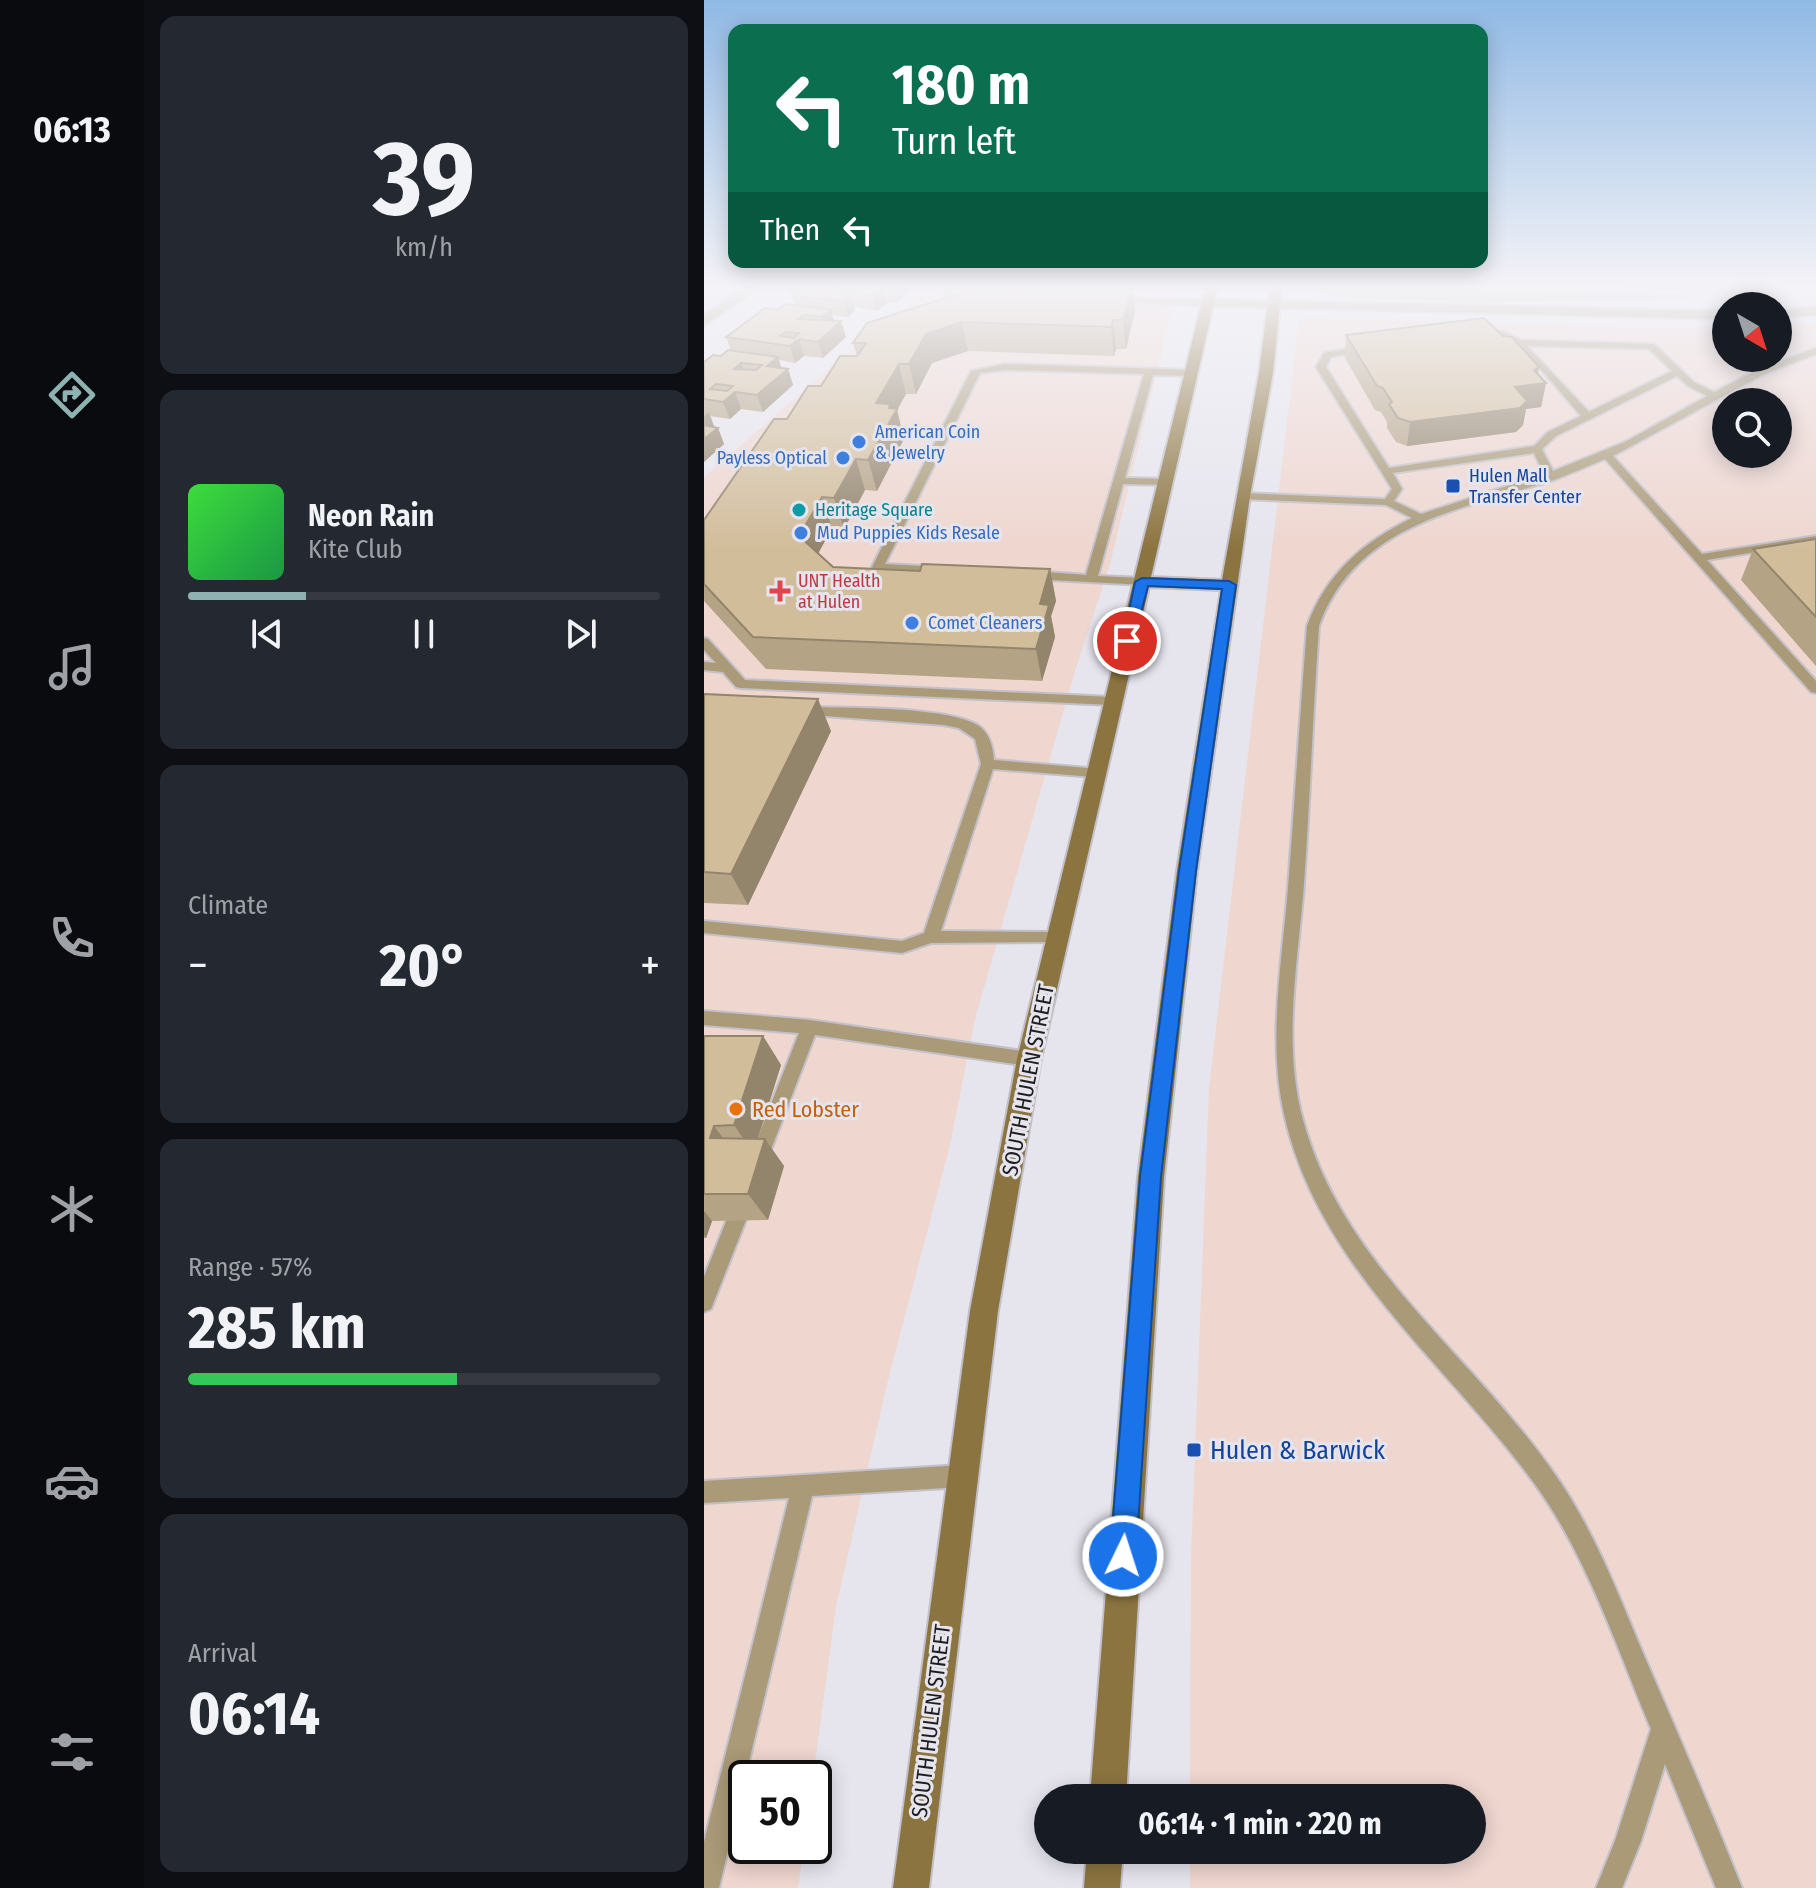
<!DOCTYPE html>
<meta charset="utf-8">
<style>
body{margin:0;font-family:"Fira Sans Condensed",sans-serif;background:#242831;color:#f1f3f6;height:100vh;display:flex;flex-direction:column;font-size:30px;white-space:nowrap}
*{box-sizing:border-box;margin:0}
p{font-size:26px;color:#9ea1a6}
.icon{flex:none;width:44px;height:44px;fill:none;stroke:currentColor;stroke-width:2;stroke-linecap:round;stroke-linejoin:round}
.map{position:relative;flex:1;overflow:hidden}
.sheet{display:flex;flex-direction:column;gap:16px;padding:16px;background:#0d0f14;width:560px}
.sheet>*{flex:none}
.guide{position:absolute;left:24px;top:24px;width:760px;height:244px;border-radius:16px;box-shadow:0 4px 20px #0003;background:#0b6e4f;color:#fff;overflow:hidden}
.needle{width:52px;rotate:141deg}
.buttons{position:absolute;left:1008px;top:292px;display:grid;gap:16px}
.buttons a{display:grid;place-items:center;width:80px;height:80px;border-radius:50%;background:#171b24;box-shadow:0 4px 20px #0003;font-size:40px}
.speed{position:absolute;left:24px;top:1760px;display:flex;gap:16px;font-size:40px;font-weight:700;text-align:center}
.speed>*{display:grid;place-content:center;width:104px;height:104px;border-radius:50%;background:#171b24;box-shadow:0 4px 20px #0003;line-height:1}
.speed .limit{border:4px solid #111;border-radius:12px;background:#fff;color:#111}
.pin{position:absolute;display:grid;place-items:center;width:68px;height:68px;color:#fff;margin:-34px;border:4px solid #fff;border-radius:50%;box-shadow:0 2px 8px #0007}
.me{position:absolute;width:88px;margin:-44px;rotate:4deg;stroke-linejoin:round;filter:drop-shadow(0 0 6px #0008)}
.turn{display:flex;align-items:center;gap:28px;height:168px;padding:0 32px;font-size:36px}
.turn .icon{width:104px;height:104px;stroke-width:2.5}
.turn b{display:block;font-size:56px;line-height:68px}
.then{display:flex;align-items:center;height:76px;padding:0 32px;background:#0003;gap:16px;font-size:30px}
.big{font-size:60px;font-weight:700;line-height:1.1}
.sheet .tile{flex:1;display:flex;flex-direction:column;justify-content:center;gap:12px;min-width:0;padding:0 28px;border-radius:16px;background:#242831}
.sheet .dial{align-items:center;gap:0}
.dial b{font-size:104px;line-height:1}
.song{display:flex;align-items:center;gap:24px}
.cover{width:96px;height:96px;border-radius:12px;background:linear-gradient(135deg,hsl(120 70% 55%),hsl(140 70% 35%))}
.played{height:8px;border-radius:4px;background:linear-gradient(90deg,#8eb2b2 25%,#363941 25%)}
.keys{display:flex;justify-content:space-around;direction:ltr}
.heat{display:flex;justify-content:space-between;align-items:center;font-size:44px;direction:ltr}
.charge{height:12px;border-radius:6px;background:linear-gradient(90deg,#34c759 57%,#363941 0)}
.trip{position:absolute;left:330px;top:1784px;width:452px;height:80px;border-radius:40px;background:#171b24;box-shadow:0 4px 20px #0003;font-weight:700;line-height:80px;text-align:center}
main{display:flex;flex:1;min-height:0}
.tab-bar{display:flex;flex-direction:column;width:144px;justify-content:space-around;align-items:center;background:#090b0e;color:#9ea1a6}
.tab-bar .icon{width:56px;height:56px}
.tab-bar .active{color:#8eb2b2}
.tab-bar b{font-size:36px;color:#f1f3f6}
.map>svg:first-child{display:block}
.commercial{fill:#efd6cf;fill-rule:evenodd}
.green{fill:#bacaaf}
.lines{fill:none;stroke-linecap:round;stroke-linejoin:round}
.service-casing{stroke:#c2c1c9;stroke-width:4}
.minor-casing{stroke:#c2c1c9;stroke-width:4}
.tertiary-casing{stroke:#c2c1c9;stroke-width:4}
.secondary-casing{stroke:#c2c1c9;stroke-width:4}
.service{fill:#aa9a78;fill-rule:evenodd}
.minor{fill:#aa9a78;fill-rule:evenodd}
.tertiary{fill:#aa9a78;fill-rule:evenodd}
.secondary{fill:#8c7440;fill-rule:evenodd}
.wall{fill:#b5a385}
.shaded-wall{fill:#93846c}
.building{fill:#d2bd9b;stroke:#93846c;stroke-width:2;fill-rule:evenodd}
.route{fill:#1a73e8;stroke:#114b97;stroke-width:2}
.shop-dot{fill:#3f7fe0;stroke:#e6e5ee;stroke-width:3}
.transit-dot{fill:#1a4fb4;stroke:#e6e5ee;stroke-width:3}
.culture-dot{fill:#0f9aa8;stroke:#e6e5ee;stroke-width:3}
.health-dot{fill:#e0444e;stroke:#e6e5ee;stroke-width:3}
.food-dot{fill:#e8710a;stroke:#e6e5ee;stroke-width:3}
.labels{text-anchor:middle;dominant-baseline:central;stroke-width:6;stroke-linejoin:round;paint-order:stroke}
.far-shop-label{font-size:18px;fill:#366cbe;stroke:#e6e5ee;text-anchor:start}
.far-transit-label{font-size:18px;fill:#164399;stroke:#e6e5ee;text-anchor:start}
.far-culture-label{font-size:18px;fill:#0d838f;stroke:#e6e5ee;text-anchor:start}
.far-health-label{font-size:18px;fill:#be3a42;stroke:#e6e5ee;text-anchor:start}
.street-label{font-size:22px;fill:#1e1e21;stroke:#e6e5ee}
.food-label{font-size:22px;fill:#c56008;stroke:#e6e5ee;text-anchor:start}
.near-transit-label{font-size:26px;fill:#164399;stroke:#e6e5ee;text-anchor:start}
</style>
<main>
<nav class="tab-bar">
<b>06:13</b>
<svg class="icon active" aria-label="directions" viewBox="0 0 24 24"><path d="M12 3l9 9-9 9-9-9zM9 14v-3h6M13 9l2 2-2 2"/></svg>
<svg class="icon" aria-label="music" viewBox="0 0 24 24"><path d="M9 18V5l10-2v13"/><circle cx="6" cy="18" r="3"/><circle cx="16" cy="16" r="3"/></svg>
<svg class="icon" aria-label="phone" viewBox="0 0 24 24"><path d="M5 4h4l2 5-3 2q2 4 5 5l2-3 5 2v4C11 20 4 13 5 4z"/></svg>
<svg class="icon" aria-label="climate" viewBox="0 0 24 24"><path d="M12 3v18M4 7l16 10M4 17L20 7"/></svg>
<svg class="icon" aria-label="car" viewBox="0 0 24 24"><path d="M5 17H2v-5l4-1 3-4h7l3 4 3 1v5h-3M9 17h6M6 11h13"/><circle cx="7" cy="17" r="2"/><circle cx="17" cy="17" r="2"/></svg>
<svg class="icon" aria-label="filters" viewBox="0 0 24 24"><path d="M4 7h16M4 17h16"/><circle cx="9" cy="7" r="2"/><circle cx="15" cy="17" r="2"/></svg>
</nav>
<section class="sheet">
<div class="tile dial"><b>39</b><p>km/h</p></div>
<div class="tile">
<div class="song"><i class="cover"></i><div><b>Neon Rain</b><p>Kite Club</p></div></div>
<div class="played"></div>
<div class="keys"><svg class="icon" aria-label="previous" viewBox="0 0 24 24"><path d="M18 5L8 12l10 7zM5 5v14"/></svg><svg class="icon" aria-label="pause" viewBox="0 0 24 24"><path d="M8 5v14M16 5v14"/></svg><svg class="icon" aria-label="next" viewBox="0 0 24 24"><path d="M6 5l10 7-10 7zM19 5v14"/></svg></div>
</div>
<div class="tile"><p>Climate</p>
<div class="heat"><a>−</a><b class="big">20°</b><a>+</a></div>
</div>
<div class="tile"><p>Range · 57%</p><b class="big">285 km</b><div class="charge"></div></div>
<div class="tile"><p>Arrival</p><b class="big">06:14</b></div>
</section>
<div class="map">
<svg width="1112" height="1888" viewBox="0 0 1112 1888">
<rect width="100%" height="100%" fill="#e6e5ee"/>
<g class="commercial">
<polygon points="223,285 474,285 406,564 371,671 271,1019 246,1145 183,1384 132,1607 109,1778 42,1778 42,1846 100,1846 94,1888 0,1888 0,477 143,353 210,300"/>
<path d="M595,318L941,328L1022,327V358H1074V325L1112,322V1888H486V1850H768V1798H486L487,1557L505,1088ZM1022,402H1074V454H1022Z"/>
</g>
<polygon class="green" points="629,286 978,294 993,298 783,302 644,298 603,292"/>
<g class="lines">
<defs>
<g id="service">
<polygon points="244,285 252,285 248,292 273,296 269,299 239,296"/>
<polygon points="409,297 504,300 508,303 504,306 406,302 406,298"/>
<path d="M798,331L817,340L950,344L990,382L1010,392L1053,370L1112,348V354L1060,374L909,456L998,554L1112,536V542L1003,560L1112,681V693L1107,692L901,459C884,466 866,474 850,480C759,509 652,523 615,626C609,712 606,798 600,884C594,961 578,1044 599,1120C639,1267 769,1355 852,1476C889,1529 913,1591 938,1651C972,1729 1006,1808 1038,1888H1012L961,1764L937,1841L918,1888H892L911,1841L947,1729C914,1650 883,1557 833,1487C747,1367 616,1269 581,1118C563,1043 578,963 584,888C591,800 596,713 603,626C622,574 659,542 708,518L682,505L539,499L534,496L539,493L681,499L688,489L612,367L620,353L623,352L662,346L667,349L627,357L622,367L685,468L830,446L844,432L877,416C861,398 826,354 808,343C794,335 784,341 772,335L777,332ZM823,346L945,349L968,371L885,412ZM973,376L984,386L1003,396L923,441L849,471L838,449L852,436ZM830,453L840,474L717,514L690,501L698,489L689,473Z"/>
<polygon points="301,364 487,370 492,373 487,376 449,375 421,478 462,479 467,482 462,485 419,484 394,576 438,578 442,579 442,585 328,579 322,575 328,571 382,575 440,374 301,370 276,373 181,564 237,567 243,571 237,575 174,571 168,567 267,371"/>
<polygon points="0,638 4,639 41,680 408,697 415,701 408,705 37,688 32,687 19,672 0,670 0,662 12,663 0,650"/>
<path d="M100,707C139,708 245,706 275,726C286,734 289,748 290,760L395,769L397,772L390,777L289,769L237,931L353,932L359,934L361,938L359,942L227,943L198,953L0,933V921L198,941L220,933L277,764L271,739L255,728L240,725L95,714L93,711Z"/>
<polygon points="0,1011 106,1020 325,1052 331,1054 334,1059 331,1064 325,1066 111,1035 63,1160 61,1166 54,1168 47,1166 45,1160 95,1033 0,1025"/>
<polygon points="32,1211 39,1214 42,1220 7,1309 0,1312 0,1277 25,1214"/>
<polygon points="258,1465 266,1468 269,1476 266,1484 258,1487 108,1496 15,1888 0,1888 0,1842 85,1498 0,1503 0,1481"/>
</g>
<polygon id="minor" points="45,285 59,285 0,325 0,315"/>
<g id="tertiary">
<polygon points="915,285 1024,285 1018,289 921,289"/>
<polygon points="504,299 1022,311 1022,319 500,306 500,300"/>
<polygon points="1112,307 1112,315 1074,317 1074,309"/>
</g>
<g id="secondary">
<polygon points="502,285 514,285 447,577 518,580 555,373 566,285 578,285 569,373 546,496 493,871 460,1177 422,1798 386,1798 434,1177 473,871 517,590 445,587 337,1059 294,1311 225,1888 189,1888 266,1311 313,1059"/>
<polygon points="383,1850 419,1850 416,1888 380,1888"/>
</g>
</defs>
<use href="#service" class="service-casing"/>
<use href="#minor" class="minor-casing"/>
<use href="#tertiary" class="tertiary-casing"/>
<use href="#secondary" class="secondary-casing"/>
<use href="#service" class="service"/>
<use href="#minor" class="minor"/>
<use href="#tertiary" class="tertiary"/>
<use href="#secondary" class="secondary"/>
</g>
<g class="wall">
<polygon points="85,285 203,285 205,292 193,303 184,302 173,311 150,306 151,310 144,317 128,315 130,321 137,321 142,337 119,358 100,356 91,363 75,360 77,368 84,369 89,385 59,412 37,409 26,419 6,416 10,427 14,428 20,444 0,462 0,362 17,356 27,351 22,337 73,310 91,305 84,286"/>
<polygon points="431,311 422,349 412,349 410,356 264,351 228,363 212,394 202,394 193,410 200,439 173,491 161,490 140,529 128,528 114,554 129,567 216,571 346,569 352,601 347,616 351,637 338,681 62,669 0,601 0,520 83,419 117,386 153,356 149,343 163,323"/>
<polygon points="642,335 834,374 842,383 837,407 822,409 819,425 812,432 703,446 692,442 683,428 683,422 677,412 671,410 641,358"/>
<polygon points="1112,539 1112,666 1037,580 1049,549"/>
<polygon points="0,694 127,731 44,905 0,903"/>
<polygon points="0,1036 59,1036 77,1065 54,1139 61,1139 80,1166 64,1220 8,1221 2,1238 0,1238"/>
</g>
<g class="shaded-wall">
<polygon points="192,285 203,285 205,292 193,303 190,287"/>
<polygon points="428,285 431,311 422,349 419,320"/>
<polygon points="180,286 184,302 173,311 169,295"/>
<polygon points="147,294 151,310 144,317 140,301"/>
<polygon points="127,310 131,326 123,333 118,317"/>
<polygon points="409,320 412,349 410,356 407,327"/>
<polygon points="137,321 142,337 119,358 114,342"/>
<polygon points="258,322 264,351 228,363 212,394 205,364 222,334"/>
<polygon points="95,339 100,356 91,363 86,346"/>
<polygon points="74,357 79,373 63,366"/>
<polygon points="37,363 43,379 30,369"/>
<polygon points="195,364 202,394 193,410 200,439 173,491 164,460 172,403"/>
<polygon points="835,367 832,385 842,383 837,407 822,409 819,425 812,432 703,446 706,422 811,387 830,370"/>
<polygon points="84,369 89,385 59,412 53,395"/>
<polygon points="31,392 37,409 26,419 19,402"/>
<polygon points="5,412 11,429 0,438 0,416"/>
<polygon points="14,428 20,444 0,462 0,439"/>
<polygon points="152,459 161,490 140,529 130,498"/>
<polygon points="118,497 128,528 106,568 95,536"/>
<polygon points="346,569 352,601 347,616 351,637 338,681 332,649 336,604"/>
<polygon points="114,699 127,731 44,905 27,874"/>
<polygon points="59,1036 77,1065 49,1153 30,1125"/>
<polygon points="10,1126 30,1153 6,1138"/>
<polygon points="61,1139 80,1166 64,1220 44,1194"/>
<polygon points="0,1211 8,1221 2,1238 0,1235"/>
</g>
<g class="building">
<polygon points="85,285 192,285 190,287 180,286 169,295 130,287 125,292 147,294 140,301 92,296 97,292 86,290 91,287 84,286"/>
<polygon points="274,285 428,285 419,320 409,320 407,327 258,322 222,334 205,364 195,364 172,403 186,404 185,408 193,409 164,460 152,459 130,498 118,497 95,536 129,567 216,571 218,564 346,569 336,604 345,605 332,649 49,637 0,584 0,520 70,419 83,419 104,386 117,386 136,356 153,356 162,343 149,343 163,323 273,288"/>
<path d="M81,304L127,310L118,317L100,315L94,319L137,321L114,342L95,339L86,346L22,337L61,308L73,310ZM82,332L95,333L90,338L76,336Z"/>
<polygon points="780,318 799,336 808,337 835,367 830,370 842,383 811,387 823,401 816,408 706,422 694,418 685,404 688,402 679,388 673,386 642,335"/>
<path d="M24,350L74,357L63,366L84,369L53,395L31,392L19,402L0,399V362L9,355L17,356ZM37,363L58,365L52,370L30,369ZM12,384L29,386L23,391L6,389Z"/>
<polygon points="0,425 14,428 0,439"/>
<polygon points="1112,539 1112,617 1049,549"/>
<polygon points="0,694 114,699 27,874 0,872"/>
<polygon points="0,1036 59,1036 30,1125 10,1126 6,1138 61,1139 44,1194 0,1194"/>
</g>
<linearGradient id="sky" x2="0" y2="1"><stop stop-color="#90b9e5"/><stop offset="0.52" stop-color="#f4f3f7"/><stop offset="1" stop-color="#f4f3f7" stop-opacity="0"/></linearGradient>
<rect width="1112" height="549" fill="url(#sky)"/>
<polygon class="route" points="438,578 525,581 532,585 492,871 457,1177 432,1556 428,1565 419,1569 409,1565 406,1556 436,1177 475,871 518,589 444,586 430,641 418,644 431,582"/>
<g class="shop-dot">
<circle cx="155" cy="442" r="8"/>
<circle cx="139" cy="458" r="8"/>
<circle cx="97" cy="533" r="8"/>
<circle cx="208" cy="623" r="8"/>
</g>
<g class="transit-dot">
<rect x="741" y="478" width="16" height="16" rx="4"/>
<rect x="482" y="1442" width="16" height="16" rx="4"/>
</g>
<circle class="culture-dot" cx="95" cy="510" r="8"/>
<path class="health-dot" d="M72 579h8v8h8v8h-8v8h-8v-8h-8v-8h8z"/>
<circle class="food-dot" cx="32" cy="1109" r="8"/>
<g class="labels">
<g class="far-shop-label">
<text x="171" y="432">American Coin<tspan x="171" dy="21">&amp; Jewelry</tspan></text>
<text x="123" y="458" text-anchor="end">Payless Optical</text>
<text x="113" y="533">Mud Puppies Kids Resale</text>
<text x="224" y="623">Comet Cleaners</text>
</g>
<g class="far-transit-label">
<text x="765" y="476">Hulen Mall<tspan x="765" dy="21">Transfer Center</tspan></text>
</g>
<g class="far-culture-label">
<text x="111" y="510">Heritage Square</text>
</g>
<g class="far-health-label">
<text x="94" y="581">UNT Health<tspan x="94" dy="21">at Hulen</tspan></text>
</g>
<g class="street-label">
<text transform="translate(324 1080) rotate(-79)">SOUTH HULEN STREET</text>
<text transform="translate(227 1721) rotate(-83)">SOUTH HULEN STREET</text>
</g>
<g class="food-label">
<text x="48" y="1109">Red Lobster</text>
</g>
<g class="near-transit-label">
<text x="506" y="1450">Hulen &amp; Barwick</text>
</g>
</g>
</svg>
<div class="buttons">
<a><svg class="needle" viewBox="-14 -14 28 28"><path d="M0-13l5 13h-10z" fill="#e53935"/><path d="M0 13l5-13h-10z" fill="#9ea1a6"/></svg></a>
<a><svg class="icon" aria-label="search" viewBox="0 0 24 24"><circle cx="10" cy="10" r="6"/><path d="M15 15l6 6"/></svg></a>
</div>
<div class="speed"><div class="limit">50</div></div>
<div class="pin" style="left:423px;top:641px;background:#d93025"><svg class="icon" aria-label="arrive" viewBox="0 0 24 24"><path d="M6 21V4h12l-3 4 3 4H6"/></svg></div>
<svg class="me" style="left:419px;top:1556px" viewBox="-20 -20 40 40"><circle r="17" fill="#1a73e8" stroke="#fff" stroke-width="3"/><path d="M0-11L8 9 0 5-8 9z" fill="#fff"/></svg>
<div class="trip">06:14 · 1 min · 220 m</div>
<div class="guide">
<div class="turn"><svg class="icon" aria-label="left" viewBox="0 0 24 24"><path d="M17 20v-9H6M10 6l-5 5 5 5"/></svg><div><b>180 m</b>Turn left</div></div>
<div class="then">Then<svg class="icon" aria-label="left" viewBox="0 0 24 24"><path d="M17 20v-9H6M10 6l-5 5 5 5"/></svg></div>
</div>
</div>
</main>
